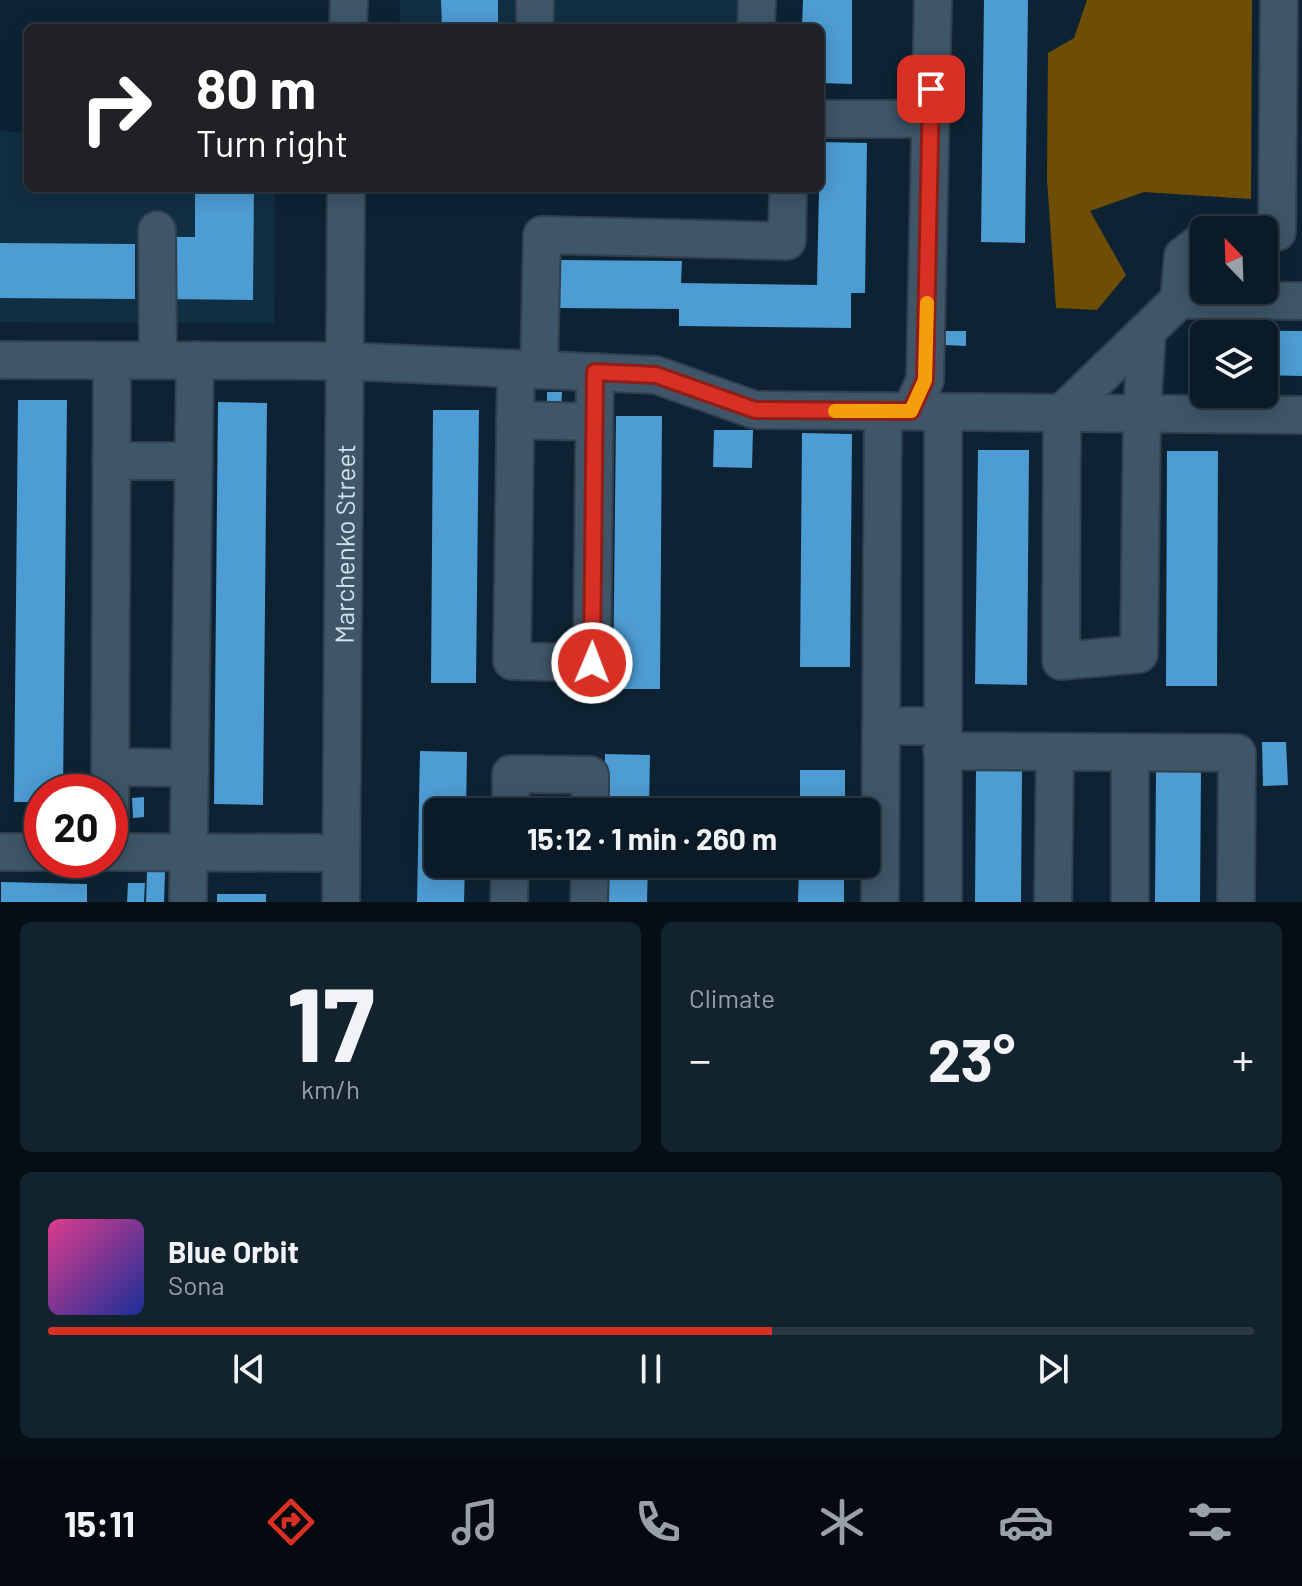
<!DOCTYPE html>
<meta charset="utf-8">
<style>
body{margin:0;font-family:Barlow,sans-serif;background:#13232e;color:#f1f3f6;height:100vh;display:flex;flex-direction:column;font-size:30px;white-space:nowrap}
*{box-sizing:border-box;margin:0}
p{font-size:26px;color:#99a1a7}
.icon{flex:none;width:44px;height:44px;fill:none;stroke:currentColor;stroke-width:2;stroke-linecap:round;stroke-linejoin:round}
.map{position:relative;height:902px;overflow:hidden}
.sheet{display:flex;flex-direction:column;gap:20px;padding:20px;background:#060e15;flex:1}
.sheet>*{flex:none}
.top-card{position:absolute;left:24px;top:24px;width:800px;height:168px;border-radius:12px;box-shadow:0 4px 20px #0003,0 0 0 2px #2a3843;background:#202124;color:#fff;overflow:hidden}
.needle{width:52px;rotate:337deg}
.fabs{position:absolute;left:1190px;top:216px;display:grid;gap:16px}
.fabs a{display:grid;place-items:center;width:88px;height:88px;border-radius:12px;background:#0a1a26;box-shadow:0 4px 20px #0003,0 0 0 2px #2a3843;font-size:40px}
.speed{position:absolute;left:24px;top:774px;display:flex;gap:16px;font-size:40px;font-weight:700;text-align:center}
.speed>*{display:grid;place-content:center;width:104px;height:104px;border-radius:50%;background:#0a1a26;box-shadow:0 4px 20px #0003,0 0 0 2px #2a3843;line-height:1}
.speed .limit{border:12px solid #d22;background:#fff;color:#111}
.pin{position:absolute;display:grid;place-items:center;width:68px;height:68px;color:#fff;margin:-34px;border-radius:16px;box-shadow:0 4px 12px #0006}
.me{position:absolute;width:88px;margin:-44px;rotate:1deg;stroke-linejoin:round;filter:drop-shadow(0 0 6px #0008)}
.turn{display:flex;align-items:center;gap:28px;height:168px;padding:0 40px;font-size:36px}
.turn .icon{width:104px;height:104px;stroke-width:2.5}
.turn b{display:block;font-size:56px;line-height:68px}
.big{font-size:60px;font-weight:700;line-height:1.1}
.sheet .widget{flex:1;display:flex;flex-direction:column;justify-content:center;gap:12px;min-width:0;padding:0 28px;border-radius:12px;background:#13232e}
.sheet .dial{align-items:center;gap:0}
.dial b{font-size:104px;line-height:1}
.song{display:flex;align-items:center;gap:24px}
.cover{width:96px;height:96px;border-radius:12px;background:linear-gradient(135deg,hsl(330 70% 55%),hsl(230 70% 35%))}
.played{height:8px;border-radius:4px;background:linear-gradient(90deg,#d93025 60%,#2a3843 60%)}
.keys{display:flex;justify-content:space-around;direction:ltr}
.heat{display:flex;justify-content:space-between;align-items:center;font-size:44px;direction:ltr}
.sheet .tiles{flex:1;display:grid;gap:20px;grid-template-columns:1fr 1fr}
.widget:last-child{grid-column:span 2}
.trip{position:absolute;left:424px;top:798px;width:456px;height:80px;border-radius:12px;background:#0a1a26;box-shadow:0 4px 20px #0003,0 0 0 2px #2a3843;font-weight:700;line-height:80px;text-align:center}
.dock{display:flex;height:128px;justify-content:space-around;align-items:center;background:#040a0f;color:#99a1a7}
.dock .icon{width:56px;height:56px}
.dock .selected{color:#d93025}
.dock b{font-size:36px;color:#f1f3f6}
.map>svg:first-child{display:block}
.built{fill:#112f42}
.forest{fill:#6e4d04}
.building{fill:#4d9cd3}
.lines{fill:none;stroke-linecap:round;stroke-linejoin:round}
.minor-casing{stroke:#323f4c;stroke-width:40}
.minor{stroke:#3e5668;stroke-width:36}
.route-casing{stroke:#8d1f18;stroke-width:20}
.route{stroke:#d93025;stroke-width:14}
.slow{stroke:#f59e0b;stroke-width:14}
.labels{text-anchor:middle;dominant-baseline:central;stroke-width:8;stroke-linejoin:round;paint-order:stroke}
.street-label{font-size:26px;fill:#d2e0ea;stroke:#040c12}
</style>
<div class="map">
<svg width="1302" height="902" viewBox="0 0 1302 902">
<rect width="100%" height="100%" fill="#0d2333"/>
<g class="built">
<polygon points="400,0 746,0 746,28 399,28"/>
<polygon points="0,131 28,132 28,188 275,188 274,323 0,322"/>
</g>
<polygon class="forest" points="1087,0 1252,0 1251,199 1144,192 1090,211 1126,275 1097,310 1056,308 1047,179 1048,53 1074,38"/>
<g class="building">
<polygon points="441,0 498,0 498,28 442,28"/>
<polygon points="803,0 852,0 852,84 820,83 820,28 802,28"/>
<polygon points="984,0 1028,0 1025,243 981,242"/>
<polygon points="820,142 867,143 865,293 851,293 851,328 679,326 679,309 558,308 559,260 682,261 681,283 817,285"/>
<polygon points="195,188 254,188 253,300 163,299 164,237 195,237"/>
<polygon points="0,243 135,244 135,299 0,298"/>
<polygon points="1208,330 1302,331 1302,376 1264,375 1264,334 1208,334"/>
<polygon points="946,331 966,331 966,346 945,345"/>
<polygon points="547,392 562,392 561,409 547,408"/>
<polygon points="18,400 67,400 63,792 42,792 42,802 14,802"/>
<polygon points="218,402 267,403 263,805 214,804"/>
<polygon points="433,410 479,410 476,683 431,683"/>
<polygon points="616,416 662,416 660,689 613,689"/>
<polygon points="714,430 753,430 752,468 713,467"/>
<polygon points="802,433 852,434 850,667 800,667"/>
<polygon points="978,450 1029,450 1027,685 975,684"/>
<polygon points="1167,451 1218,451 1217,686 1166,686"/>
<polygon points="1262,742 1286,742 1288,785 1263,786"/>
<polygon points="420,751 467,752 466,812 438,812 438,864 465,864 464,902 417,902"/>
<polygon points="605,754 650,755 649,812 604,812"/>
<polygon points="1156,769 1201,769 1200,902 1155,902"/>
<rect x="800" y="770" width="45" height="42"/>
<polygon points="976,770 1022,770 1021,902 975,902"/>
<polygon points="144,797 144,817 133,818 132,798"/>
<polygon points="603,864 648,864 647,902 603,902"/>
<polygon points="799,864 844,864 844,902 798,902"/>
<polygon points="147,872 165,872 164,902 146,902"/>
<polygon points="1,882 87,884 87,902 1,902"/>
<polygon points="128,883 145,883 144,902 127,902"/>
<rect x="217" y="894" width="49" height="8"/>
</g>
<g class="lines">
<defs>
<g id="minor">
<polyline points="535,0 535,28"/>
<polyline points="348,28 349,0"/>
<polyline points="756,28 757,0"/>
<polyline points="820,119 931,119"/>
<polyline points="157,230 158,360"/>
<polyline points="1277,232 1279,0"/>
<polyline points="1179,300 1302,301"/>
<polyline points="1147,331 1142,413 1139,654 1061,661 1062,413 1179,300 1183,256 1204,240"/>
<polyline points="0,360 344,361 656,375 755,410 1302,415"/>
<polyline points="516,369 512,661 592,663 595,372"/>
<polyline points="539,370 542,235 787,241 788,188"/>
<polyline points="911,411 925,380 933,0"/>
<polyline points="943,412 943,902"/>
<polyline points="515,420 594,422"/>
<polyline points="111,461 193,461"/>
<polyline points="881,726 943,726"/>
<polyline points="942,751 1237,753 1236,902"/>
<polyline points="110,767 190,768"/>
<polyline points="511,812 511,774 590,775 590,812"/>
<polyline points="110,814 112,361"/>
<polyline points="0,852 42,852"/>
<polyline points="110,852 341,853"/>
<polyline points="188,902 195,360"/>
<path id="s1" d="M341,902L346,188"/>
<polyline points="509,902 510,864"/>
<polyline points="589,902 590,864"/>
<polyline points="880,902 883,411"/>
<polyline points="1053,902 1055,752"/>
<polyline points="1130,902 1130,753"/>
</g>
</defs>
<use href="#minor" class="minor-casing"/>
<use href="#minor" class="minor"/>
</g>
<g class="lines">
<defs>
<polyline id="route" points="592,663 595,372 656,375 755,410 911,411 925,380 931,89"/>
</defs>
<use href="#route" class="route-casing"/>
<use href="#route" class="route"/>
<polyline class="slow" points="835,411 911,411 925,380 927,303"/>
</g>
<g class="labels">
<g class="street-label">
<text stroke="none"><textPath href="#s1" startOffset="358">Marchenko Street</textPath></text>
</g>
</g>
</svg>
<div class="fabs">
<a><svg class="needle" viewBox="-14 -14 28 28"><path d="M0-13l5 13h-10z" fill="#e53935"/><path d="M0 13l5-13h-10z" fill="#99a1a7"/></svg></a>
<a><svg class="icon" aria-label="layers" viewBox="0 0 24 24"><path d="M12 4l9 5-9 5-9-5zM3 14l9 5 9-5"/></svg></a>
</div>
<div class="speed"><div class="limit">20</div></div>
<div class="pin" style="left:931px;top:89px;background:#d93025"><svg class="icon" aria-label="arrive" viewBox="0 0 24 24"><path d="M6 21V4h12l-3 4 3 4H6"/></svg></div>
<svg class="me" style="left:592px;top:663px" viewBox="-20 -20 40 40"><circle r="17" fill="#d93025" stroke="#fff" stroke-width="3"/><path d="M0-11L8 9 0 5-8 9z" fill="#fff"/></svg>
<div class="trip">15:12 · 1 min · 260 m</div>
<div class="top-card">
<div class="turn"><svg class="icon" aria-label="right" viewBox="0 0 24 24"><path d="M7 20v-9h11M14 6l5 5-5 5"/></svg><div><b>80 m</b>Turn right</div></div>
</div>
</div>
<section class="sheet">
<div class="tiles">
<div class="widget dial"><b>17</b><p>km/h</p></div>
<div class="widget"><p>Climate</p>
<div class="heat"><a>−</a><b class="big">23°</b><a>+</a></div>
</div>
<div class="widget">
<div class="song"><i class="cover"></i><div><b>Blue Orbit</b><p>Sona</p></div></div>
<div class="played"></div>
<div class="keys"><svg class="icon" aria-label="previous" viewBox="0 0 24 24"><path d="M18 5L8 12l10 7zM5 5v14"/></svg><svg class="icon" aria-label="pause" viewBox="0 0 24 24"><path d="M8 5v14M16 5v14"/></svg><svg class="icon" aria-label="next" viewBox="0 0 24 24"><path d="M6 5l10 7-10 7zM19 5v14"/></svg></div>
</div>
</div>
</section>
<nav class="dock">
<b>15:11</b>
<svg class="icon selected" aria-label="directions" viewBox="0 0 24 24"><path d="M12 3l9 9-9 9-9-9zM9 14v-3h6M13 9l2 2-2 2"/></svg>
<svg class="icon" aria-label="music" viewBox="0 0 24 24"><path d="M9 18V5l10-2v13"/><circle cx="6" cy="18" r="3"/><circle cx="16" cy="16" r="3"/></svg>
<svg class="icon" aria-label="phone" viewBox="0 0 24 24"><path d="M5 4h4l2 5-3 2q2 4 5 5l2-3 5 2v4C11 20 4 13 5 4z"/></svg>
<svg class="icon" aria-label="climate" viewBox="0 0 24 24"><path d="M12 3v18M4 7l16 10M4 17L20 7"/></svg>
<svg class="icon" aria-label="car" viewBox="0 0 24 24"><path d="M5 17H2v-5l4-1 3-4h7l3 4 3 1v5h-3M9 17h6M6 11h13"/><circle cx="7" cy="17" r="2"/><circle cx="17" cy="17" r="2"/></svg>
<svg class="icon" aria-label="filters" viewBox="0 0 24 24"><path d="M4 7h16M4 17h16"/><circle cx="9" cy="7" r="2"/><circle cx="15" cy="17" r="2"/></svg>
</nav>
